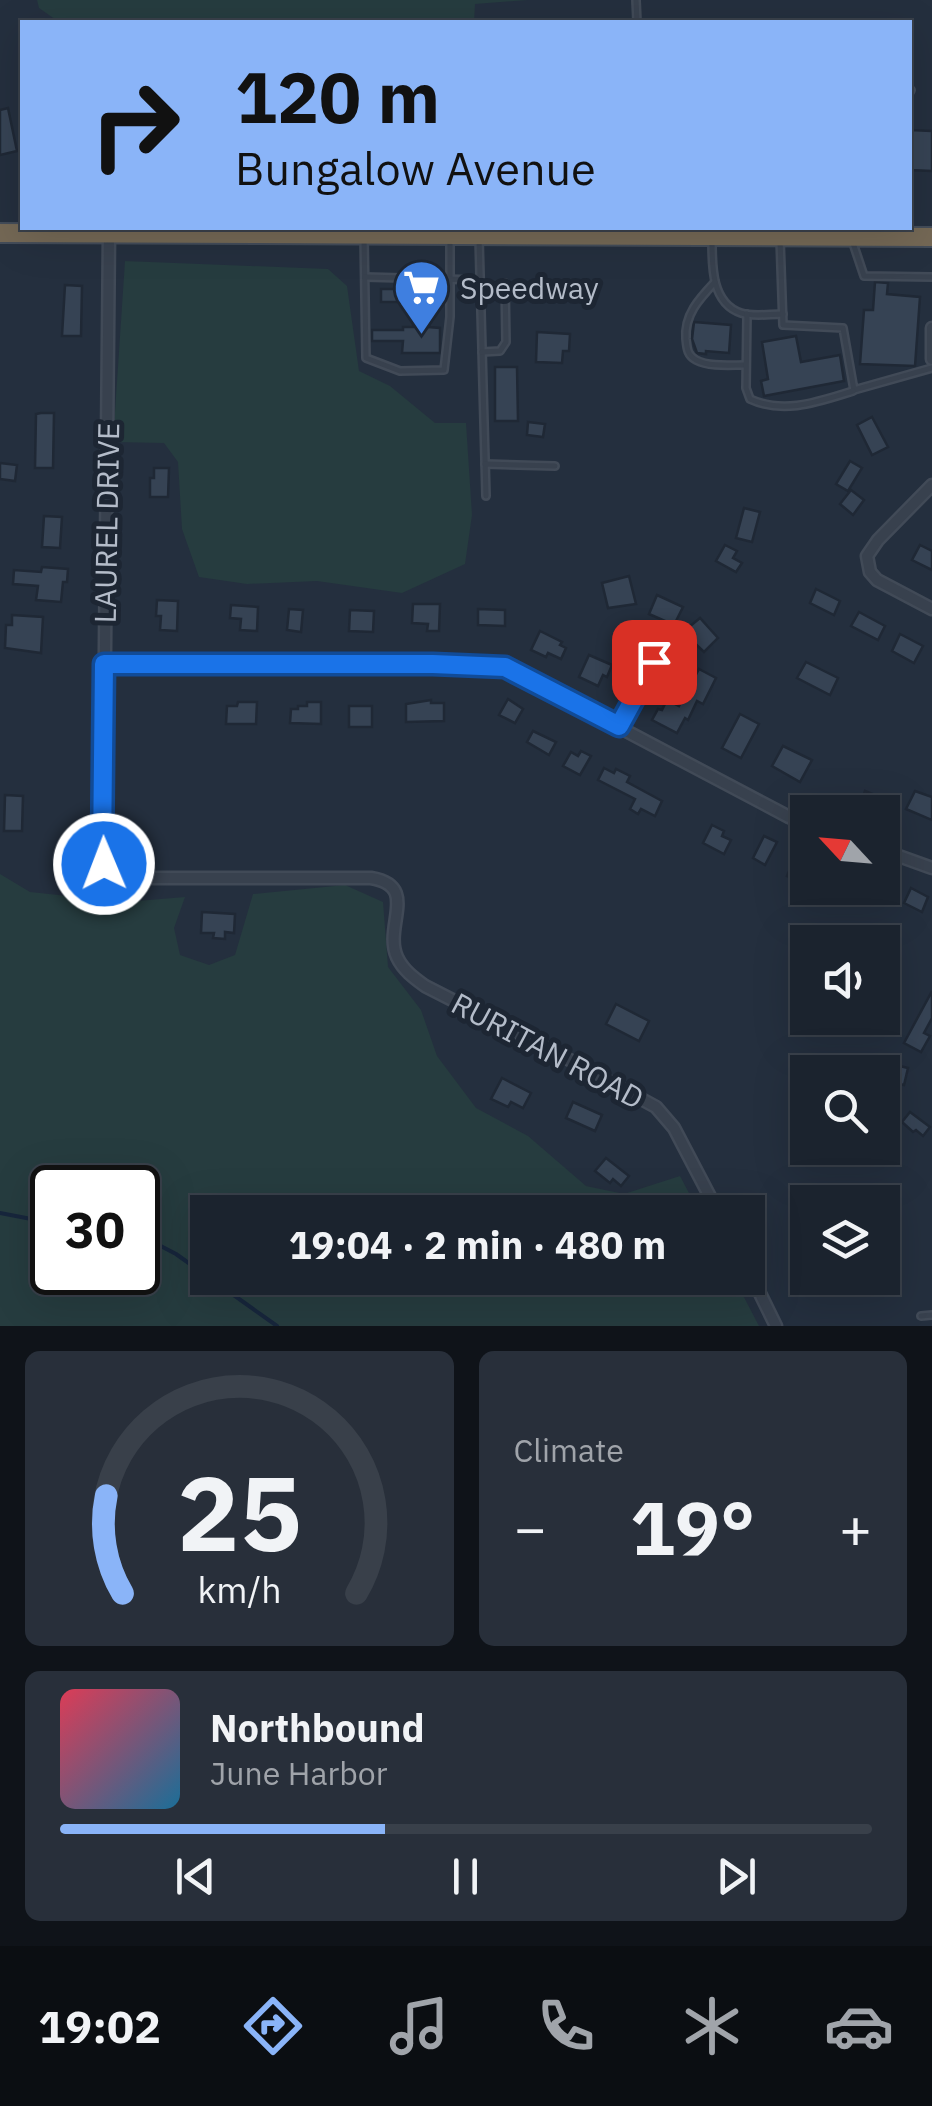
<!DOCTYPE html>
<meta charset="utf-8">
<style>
body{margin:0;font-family:"IBM Plex Sans",sans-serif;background:#282f3a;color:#f1f3f6;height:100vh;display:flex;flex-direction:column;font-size:38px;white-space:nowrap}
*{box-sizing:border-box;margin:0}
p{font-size:32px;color:#a0a4aa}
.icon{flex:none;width:55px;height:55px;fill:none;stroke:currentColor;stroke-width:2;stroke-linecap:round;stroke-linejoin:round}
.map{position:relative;height:1326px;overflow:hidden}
.panel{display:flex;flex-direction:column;gap:25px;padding:25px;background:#0f1319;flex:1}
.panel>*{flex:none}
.guide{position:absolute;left:20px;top:20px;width:892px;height:210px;border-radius:0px;box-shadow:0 10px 40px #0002,0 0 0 2px #39404a;background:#8ab4f8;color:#111;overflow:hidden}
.needle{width:65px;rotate:296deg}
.buttons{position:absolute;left:790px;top:795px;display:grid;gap:20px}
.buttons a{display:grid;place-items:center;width:110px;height:110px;border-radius:0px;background:#1b232e;box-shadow:0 10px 40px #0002,0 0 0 2px #39404a;font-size:50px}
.speed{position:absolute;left:30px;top:1165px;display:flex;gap:20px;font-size:50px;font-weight:700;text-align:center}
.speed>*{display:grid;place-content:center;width:130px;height:130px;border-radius:50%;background:#1b232e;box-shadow:0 10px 40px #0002,0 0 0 2px #39404a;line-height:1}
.speed .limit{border:5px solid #111;border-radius:15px;background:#fff;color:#111}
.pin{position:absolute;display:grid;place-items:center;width:85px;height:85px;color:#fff;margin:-42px;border-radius:20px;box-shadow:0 5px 15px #0006}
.me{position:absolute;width:110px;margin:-55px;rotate:359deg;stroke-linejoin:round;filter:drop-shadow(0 0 8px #0008)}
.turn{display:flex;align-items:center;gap:35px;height:210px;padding:0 50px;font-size:45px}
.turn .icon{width:130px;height:130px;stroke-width:2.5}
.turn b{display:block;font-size:70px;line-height:85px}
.big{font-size:75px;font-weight:700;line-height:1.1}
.panel .tile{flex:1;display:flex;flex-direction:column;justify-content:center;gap:15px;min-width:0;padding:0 35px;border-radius:15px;background:#282f3a}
.panel .dial{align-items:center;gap:0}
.dial svg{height:260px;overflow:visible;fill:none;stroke:#39404a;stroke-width:7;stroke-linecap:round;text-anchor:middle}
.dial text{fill:#f1f3f6;stroke:none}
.song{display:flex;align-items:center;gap:30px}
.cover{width:120px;height:120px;border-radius:15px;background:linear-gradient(135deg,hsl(350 70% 55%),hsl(200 70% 35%))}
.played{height:10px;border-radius:5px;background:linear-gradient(90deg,#8ab4f8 40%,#39404a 40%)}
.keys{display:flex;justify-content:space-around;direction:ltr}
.heat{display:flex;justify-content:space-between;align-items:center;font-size:55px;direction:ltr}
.panel .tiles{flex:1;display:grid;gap:25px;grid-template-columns:1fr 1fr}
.tile:last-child{grid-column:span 2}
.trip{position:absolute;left:190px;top:1195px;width:575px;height:100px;border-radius:0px;background:#1b232e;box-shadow:0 10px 40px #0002,0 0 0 2px #39404a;font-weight:700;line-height:100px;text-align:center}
.tab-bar{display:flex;height:160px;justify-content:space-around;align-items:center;background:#0b0e12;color:#a0a4aa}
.tab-bar .icon{width:70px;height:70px}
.tab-bar .on{color:#8ab4f8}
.tab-bar b{font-size:45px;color:#f1f3f6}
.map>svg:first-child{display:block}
.green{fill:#263c3f;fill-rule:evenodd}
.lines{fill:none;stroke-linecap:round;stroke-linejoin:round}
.stream{stroke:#17263c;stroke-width:4}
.building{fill:#364354;stroke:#1f2835;stroke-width:2.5}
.lane-casing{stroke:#414a57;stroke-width:10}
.street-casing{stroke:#414a57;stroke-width:15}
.highway-casing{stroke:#434c59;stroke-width:22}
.lane{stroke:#38414e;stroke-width:5}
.street{stroke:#38414e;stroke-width:10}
.highway{stroke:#746855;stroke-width:18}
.route-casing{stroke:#114b97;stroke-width:25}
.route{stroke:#1a73e8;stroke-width:18}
.labels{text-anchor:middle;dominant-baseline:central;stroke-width:10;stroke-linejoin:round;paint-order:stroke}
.poi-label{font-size:30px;fill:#b4bcc9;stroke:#1d2633;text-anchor:start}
.street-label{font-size:30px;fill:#b4bcc9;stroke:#1d2633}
</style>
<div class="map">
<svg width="932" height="1326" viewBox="0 0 932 1326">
<rect width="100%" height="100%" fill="#242f3e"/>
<g class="green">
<polygon points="37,0 528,0 475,4 474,22 59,22 39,8"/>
<polygon points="125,261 328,269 347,286 359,371 390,386 435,423 466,423 472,515 465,564 402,593 317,581 247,584 199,577 182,529 178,462 164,443 113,442"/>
<path d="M0,874L30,892L125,902L185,897L174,928L180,955L209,965L235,955L253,894L345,885L383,902L388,967L421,1010L437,1056L476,1108L528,1136L586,1186L624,1194L680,1176L699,1212H208V1278H734L759,1326H0ZM52,1188H138V1272H52Z"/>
</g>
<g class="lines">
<g class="stream">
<polyline points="0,1213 52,1223"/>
<polyline points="138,1237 155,1243 176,1254 277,1326"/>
</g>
</g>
<g class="building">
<polygon points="8,108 17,151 0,155 0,110"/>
<polygon points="910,130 932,131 932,171 910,170"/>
<polygon points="875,282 888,283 887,294 920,297 915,366 860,364 864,310 873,310"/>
<polygon points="65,285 82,286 81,336 62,336"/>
<polygon points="381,289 444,289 444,302 429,302 429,327 440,328 440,353 402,353 403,341 372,341 372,330 403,330 403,327 413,327 413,302 381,302"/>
<polygon points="694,322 731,325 729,353 706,351 706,354 697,353 692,339"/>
<polygon points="537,332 570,334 569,351 563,351 562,363 536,362"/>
<polygon points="796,336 801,362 840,355 844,381 764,396 761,381 768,379 762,342"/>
<polygon points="495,367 517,367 518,421 495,421"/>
<polygon points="41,413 54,413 53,468 35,468 36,414"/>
<polygon points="872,417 888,447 872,455 857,425"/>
<polygon points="528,422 545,424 543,437 527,435"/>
<polygon points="850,461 862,468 848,491 836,484"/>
<polygon points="0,463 17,465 15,481 0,479"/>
<polygon points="154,468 169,468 168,497 150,497 150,478 154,478"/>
<polygon points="851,490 864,500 853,515 840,504"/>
<polygon points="744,508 760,512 752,542 736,538"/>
<polygon points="44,516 62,517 60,548 42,547"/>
<polygon points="725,545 737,551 733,558 742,563 736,572 716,561"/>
<polygon points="920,545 932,551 932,570 912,560"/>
<polygon points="42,567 68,569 67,582 63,582 61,602 36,600 38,586 13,584 14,570 41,572"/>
<polygon points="629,576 636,604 608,608 602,583"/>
<polygon points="816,589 840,601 834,615 810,603"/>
<polygon points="657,595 683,607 674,625 649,614"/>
<polygon points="157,600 178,601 177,631 160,630 161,616 156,616"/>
<polygon points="413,604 440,604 439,631 427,631 428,624 412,623"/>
<polygon points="231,605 258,607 257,631 240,630 241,619 230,618"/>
<polygon points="289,609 303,610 301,632 287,630"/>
<polygon points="478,609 505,610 505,626 478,625"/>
<polygon points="350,610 374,611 373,632 349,631"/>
<polygon points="859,612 885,626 878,640 851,626"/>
<polygon points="12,615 43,617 41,653 5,648 6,625 12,625"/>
<polygon points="700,618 718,638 704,652 683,632"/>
<polygon points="540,631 562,642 560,645 566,648 561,659 548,653 546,657 531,650"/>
<polygon points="900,634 923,646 914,663 892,651"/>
<polygon points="589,655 612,665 607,677 603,675 598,686 579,677"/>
<polygon points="806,662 838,678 830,695 797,678"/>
<polygon points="699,669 716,678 703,704 697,701 688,720 685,718 677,733 652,720 658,709 662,710 667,700 679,706"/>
<polygon points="508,699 523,709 515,723 499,715"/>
<polygon points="431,700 431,703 444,703 444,721 406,722 406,704"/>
<polygon points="238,702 257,702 256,724 226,724 227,706 237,706"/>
<polygon points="307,702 321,702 321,724 290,723 291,709 298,709 298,706 307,706"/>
<rect x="349" y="706" width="23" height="21"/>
<polygon points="740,714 759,724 741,758 722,748"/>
<polygon points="533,731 556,742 549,755 527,742"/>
<polygon points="783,746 812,760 800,782 772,766"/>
<polygon points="581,751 591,756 580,775 563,766 571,752 578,756"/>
<polygon points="604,768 614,773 616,769 630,776 627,782 662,801 655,816 641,809 638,814 630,809 635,799 598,780"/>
<polygon points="865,791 882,798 876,812 859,808"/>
<polygon points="915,791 932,797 932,820 906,809"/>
<polygon points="5,795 23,796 22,831 4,831"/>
<polygon points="712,825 724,831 722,836 731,840 724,854 703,843"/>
<polygon points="764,836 777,842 765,865 753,858"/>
<polygon points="808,847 808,877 805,883 787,876 793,862 800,865"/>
<polygon points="871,888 889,888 885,902 868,896"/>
<polygon points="911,888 928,897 922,912 904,903"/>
<polygon points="202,912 235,914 234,933 225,932 225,939 213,938 214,933 201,933"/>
<polygon points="932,991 932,1018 924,1033 930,1036 921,1052 904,1043"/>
<polygon points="616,1004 649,1021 639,1041 606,1024"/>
<polygon points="891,1064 908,1068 904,1085 887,1081"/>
<polygon points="502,1078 531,1093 523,1108 511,1102 508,1107 491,1099"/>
<polygon points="573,1102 602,1115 595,1131 566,1118"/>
<polygon points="910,1112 930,1127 923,1136 916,1130 913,1132 902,1122"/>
<polygon points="606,1158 629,1176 621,1186 613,1179 610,1183 595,1171"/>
</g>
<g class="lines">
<defs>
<g id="lane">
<polyline points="636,0 637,22"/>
<polyline points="910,92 911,90"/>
<polyline points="848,228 864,276 932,277"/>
<polyline points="364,237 366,358 400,371 444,370 450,317 450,238"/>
<polyline points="479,238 486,496"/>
<path d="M712,239C712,265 711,303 741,313C753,317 770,314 783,314"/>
<polyline points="780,239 783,325 843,328 854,390 932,368"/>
<polyline points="365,277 480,280"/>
<path d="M715,282C699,299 684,315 686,339C687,348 687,355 696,360C709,367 730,365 745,365"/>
<path d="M747,314L746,388L750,399C784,415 820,401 853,391"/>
<polyline points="482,352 500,351 506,342 505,283"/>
<polyline points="485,464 555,466"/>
<polyline points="921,1316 932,1315"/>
</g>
<g id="street">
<path d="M109,233L103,854C105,869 112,875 126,878H371C420,886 383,926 397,957C403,970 414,978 425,986L566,1058L656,1107L674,1128L718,1212"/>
<polyline points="932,328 932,359"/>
<polyline points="932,485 878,540 867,556 870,572 877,580 932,609"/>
<polyline points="105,663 433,663 505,667 789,817 808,825"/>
<polyline points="619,726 654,663"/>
<polyline points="882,850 932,868"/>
<polyline points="748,1269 776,1326"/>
</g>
<polyline id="highway" points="0,233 932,237"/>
</defs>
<use href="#lane" class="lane-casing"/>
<use href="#street" class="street-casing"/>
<use href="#highway" class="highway-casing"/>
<use href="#lane" class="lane"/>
<use href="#street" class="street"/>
<use href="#highway" class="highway"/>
</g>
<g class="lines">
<defs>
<polyline id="route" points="104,864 102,854 104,664 433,664 505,667 619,726 654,662"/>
</defs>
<use href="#route" class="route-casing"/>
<use href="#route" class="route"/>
</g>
<defs>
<symbol id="supermarket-pin" viewBox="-11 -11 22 30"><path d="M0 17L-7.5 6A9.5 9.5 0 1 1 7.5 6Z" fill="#3f7fe0" stroke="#1d2633"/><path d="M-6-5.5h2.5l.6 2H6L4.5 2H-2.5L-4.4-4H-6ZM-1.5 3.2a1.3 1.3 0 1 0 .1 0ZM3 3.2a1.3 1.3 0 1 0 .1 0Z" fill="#fff"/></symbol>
</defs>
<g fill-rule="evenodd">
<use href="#supermarket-pin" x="390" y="256" width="63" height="86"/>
</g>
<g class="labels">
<g class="poi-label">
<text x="460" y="287">Speedway</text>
</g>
<g class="street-label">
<text transform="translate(106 523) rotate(-89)">LAUREL DRIVE</text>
<text transform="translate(548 1050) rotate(28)">RURITAN ROAD</text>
</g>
</g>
</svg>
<div class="buttons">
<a><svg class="needle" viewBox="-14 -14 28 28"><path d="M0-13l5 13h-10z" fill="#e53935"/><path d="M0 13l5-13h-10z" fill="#a0a4aa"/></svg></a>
<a><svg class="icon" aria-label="sound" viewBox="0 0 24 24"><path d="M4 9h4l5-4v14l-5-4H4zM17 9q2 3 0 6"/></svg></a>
<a><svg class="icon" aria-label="search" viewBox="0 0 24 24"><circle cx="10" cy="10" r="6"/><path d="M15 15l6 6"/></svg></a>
<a><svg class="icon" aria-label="layers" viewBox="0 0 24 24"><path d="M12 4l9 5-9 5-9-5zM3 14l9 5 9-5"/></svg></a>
</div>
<div class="speed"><div class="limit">30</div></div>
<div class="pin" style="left:654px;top:662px;background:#d93025"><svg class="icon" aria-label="arrive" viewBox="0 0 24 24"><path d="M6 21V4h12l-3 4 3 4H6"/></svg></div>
<svg class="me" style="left:104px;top:864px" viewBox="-20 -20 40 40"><circle r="17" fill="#1a73e8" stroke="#fff" stroke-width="3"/><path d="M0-11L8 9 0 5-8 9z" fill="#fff"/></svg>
<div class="trip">19:04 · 2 min · 480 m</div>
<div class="guide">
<div class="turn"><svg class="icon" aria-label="right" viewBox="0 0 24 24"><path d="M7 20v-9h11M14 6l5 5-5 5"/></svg><div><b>120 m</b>Bungalow Avenue</div></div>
</div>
</div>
<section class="panel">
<div class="tiles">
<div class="tile dial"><svg viewBox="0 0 100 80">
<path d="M14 69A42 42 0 1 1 86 69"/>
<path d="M14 69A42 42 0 0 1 9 39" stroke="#8ab4f8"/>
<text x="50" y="56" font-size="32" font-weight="700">25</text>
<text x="50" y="72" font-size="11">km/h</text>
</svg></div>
<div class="tile"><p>Climate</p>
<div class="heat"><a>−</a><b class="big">19°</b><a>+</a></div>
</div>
<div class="tile">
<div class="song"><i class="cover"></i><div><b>Northbound</b><p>June Harbor</p></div></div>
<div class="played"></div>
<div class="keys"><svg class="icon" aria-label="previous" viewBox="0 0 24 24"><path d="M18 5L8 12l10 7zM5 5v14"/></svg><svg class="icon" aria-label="pause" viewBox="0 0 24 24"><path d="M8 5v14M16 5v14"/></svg><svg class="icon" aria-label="next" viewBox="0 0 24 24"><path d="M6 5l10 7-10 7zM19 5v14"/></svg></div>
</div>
</div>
</section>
<nav class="tab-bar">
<b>19:02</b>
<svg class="icon on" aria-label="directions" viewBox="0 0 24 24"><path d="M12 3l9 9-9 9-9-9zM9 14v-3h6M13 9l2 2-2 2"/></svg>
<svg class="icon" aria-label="music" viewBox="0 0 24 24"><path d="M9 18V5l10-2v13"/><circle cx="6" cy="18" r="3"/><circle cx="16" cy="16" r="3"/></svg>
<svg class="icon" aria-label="phone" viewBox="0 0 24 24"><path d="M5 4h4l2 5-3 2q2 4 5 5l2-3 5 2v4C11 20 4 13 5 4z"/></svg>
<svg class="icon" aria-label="climate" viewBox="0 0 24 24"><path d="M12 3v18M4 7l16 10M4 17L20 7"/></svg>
<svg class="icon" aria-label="car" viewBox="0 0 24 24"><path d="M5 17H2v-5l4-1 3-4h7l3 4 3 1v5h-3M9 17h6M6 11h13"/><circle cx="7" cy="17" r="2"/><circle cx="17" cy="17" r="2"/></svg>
</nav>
